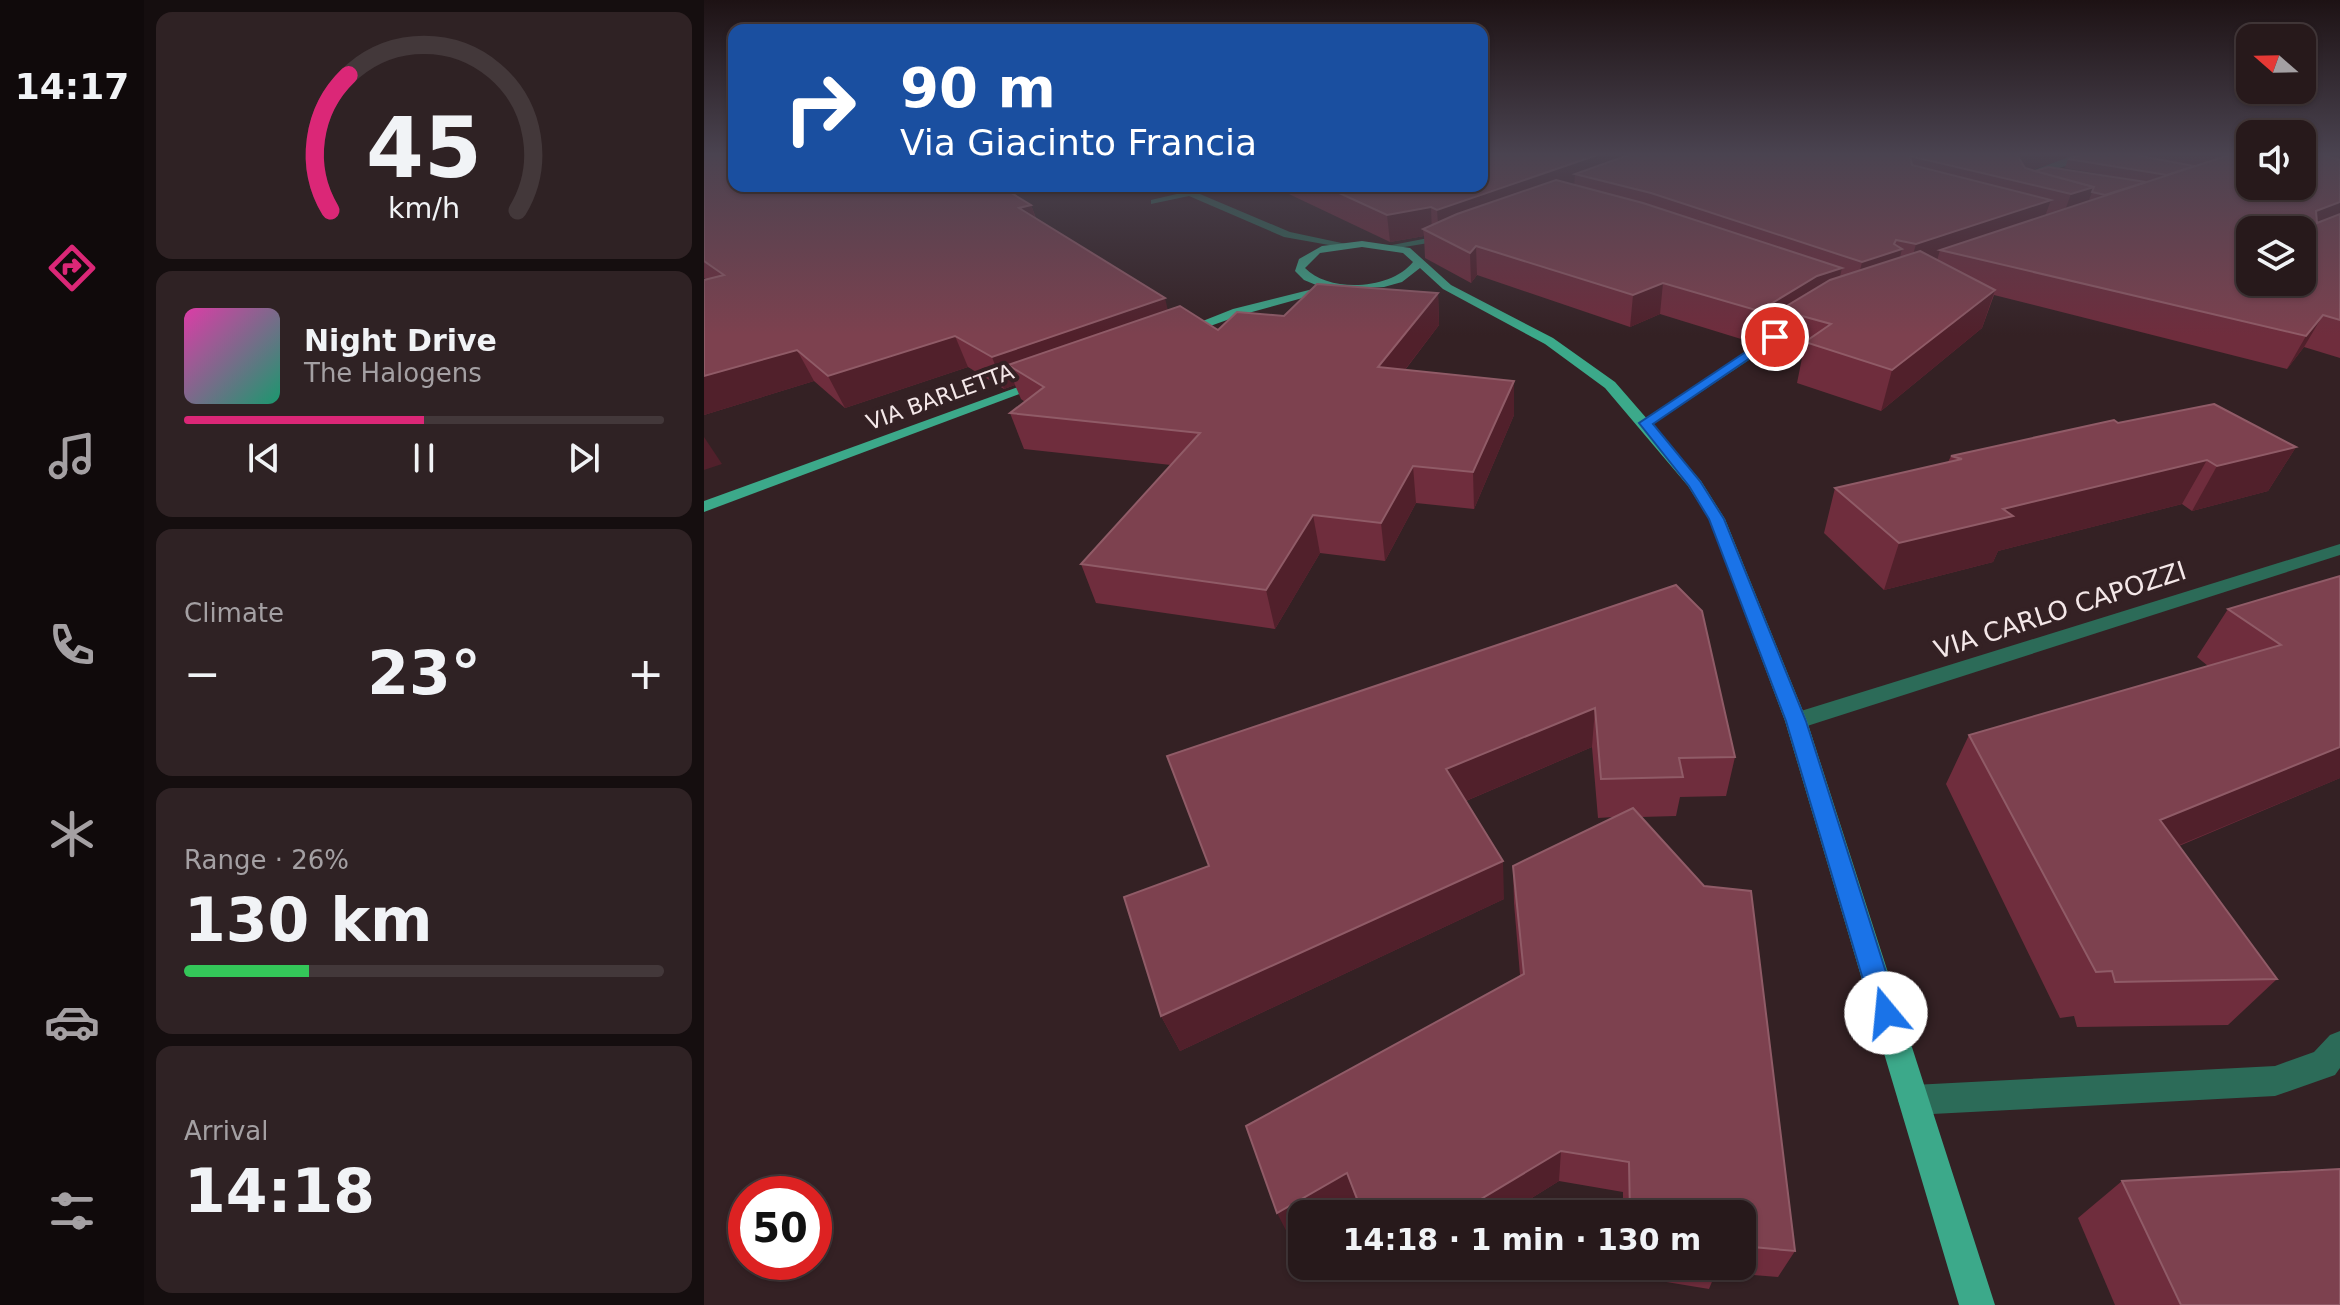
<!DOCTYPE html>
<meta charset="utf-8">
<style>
body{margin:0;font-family:"DejaVu Sans",sans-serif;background:#2f2224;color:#f1f3f6;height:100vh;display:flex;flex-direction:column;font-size:30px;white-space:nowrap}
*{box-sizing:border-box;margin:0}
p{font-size:26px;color:#a4a0a3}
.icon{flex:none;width:44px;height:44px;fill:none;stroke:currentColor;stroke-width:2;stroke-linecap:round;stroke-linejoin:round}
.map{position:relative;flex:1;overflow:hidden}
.panel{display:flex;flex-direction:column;gap:12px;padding:12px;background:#150e0f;width:560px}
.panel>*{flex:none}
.banner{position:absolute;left:24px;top:24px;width:760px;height:168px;border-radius:16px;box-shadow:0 2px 6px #0004,0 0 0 2px #43383a;background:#1a4fa0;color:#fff;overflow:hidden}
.needle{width:52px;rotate:290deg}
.buttons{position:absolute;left:1532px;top:24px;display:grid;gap:16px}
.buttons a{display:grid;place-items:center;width:80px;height:80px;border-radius:16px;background:#27191b;box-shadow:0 2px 6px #0004,0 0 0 2px #43383a;font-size:40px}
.speed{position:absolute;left:24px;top:1176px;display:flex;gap:16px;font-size:40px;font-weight:700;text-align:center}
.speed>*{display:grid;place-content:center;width:104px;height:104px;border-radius:50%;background:#27191b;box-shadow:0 2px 6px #0004,0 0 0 2px #43383a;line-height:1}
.speed .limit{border:12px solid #d22;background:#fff;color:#111}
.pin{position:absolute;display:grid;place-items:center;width:68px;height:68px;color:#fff;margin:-34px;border:4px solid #fff;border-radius:50%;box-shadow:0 2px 8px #0007}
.me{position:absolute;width:88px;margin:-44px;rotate:343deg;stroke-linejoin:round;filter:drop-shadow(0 0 6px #0008)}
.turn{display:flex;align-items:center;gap:28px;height:168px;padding:0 40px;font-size:36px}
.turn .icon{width:104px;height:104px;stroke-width:2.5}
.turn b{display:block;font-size:56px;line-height:68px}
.big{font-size:60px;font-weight:800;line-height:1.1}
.panel .widget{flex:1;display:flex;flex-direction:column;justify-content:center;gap:12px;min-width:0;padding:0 28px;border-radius:16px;background:#2f2224}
.panel .dial{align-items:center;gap:0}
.dial svg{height:208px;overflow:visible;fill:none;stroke:#43383a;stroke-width:7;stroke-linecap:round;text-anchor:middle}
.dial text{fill:#f1f3f6;stroke:none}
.song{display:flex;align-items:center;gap:24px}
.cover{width:96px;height:96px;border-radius:12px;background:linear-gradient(135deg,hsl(320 70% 55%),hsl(160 70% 35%))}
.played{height:8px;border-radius:4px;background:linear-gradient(90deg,#db2777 50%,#43383a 50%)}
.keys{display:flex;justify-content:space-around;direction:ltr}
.heat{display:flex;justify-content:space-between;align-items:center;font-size:44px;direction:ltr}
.charge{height:12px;border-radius:6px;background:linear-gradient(90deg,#34c759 26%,#43383a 0)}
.trip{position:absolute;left:584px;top:1200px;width:468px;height:80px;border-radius:16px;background:#27191b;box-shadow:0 2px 6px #0004,0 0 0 2px #43383a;font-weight:800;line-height:80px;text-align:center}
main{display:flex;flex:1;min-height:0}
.menu{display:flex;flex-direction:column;width:144px;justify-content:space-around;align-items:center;background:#100a0b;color:#a4a0a3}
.menu .icon{width:56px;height:56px}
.menu .selected{color:#db2777}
.menu b{font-size:36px;color:#f1f3f6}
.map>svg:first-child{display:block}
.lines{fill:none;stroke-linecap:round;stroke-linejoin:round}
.minor{fill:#2c6b58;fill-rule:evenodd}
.major{fill:#3ca98a;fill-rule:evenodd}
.wall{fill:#6f2d3d}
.shaded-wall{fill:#51202b}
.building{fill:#7d414f;stroke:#905b67;stroke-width:2;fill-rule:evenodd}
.route{fill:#1a73e8;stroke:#114b97;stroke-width:2}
.labels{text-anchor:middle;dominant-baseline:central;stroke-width:8;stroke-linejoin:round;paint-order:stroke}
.far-street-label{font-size:22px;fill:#f4e7e8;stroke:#342124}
.street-label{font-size:26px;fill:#f4e7e8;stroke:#342124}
</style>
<main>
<nav class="menu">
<b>14:17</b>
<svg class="icon selected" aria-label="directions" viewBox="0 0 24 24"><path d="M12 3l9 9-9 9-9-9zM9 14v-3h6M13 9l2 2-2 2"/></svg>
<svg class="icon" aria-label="music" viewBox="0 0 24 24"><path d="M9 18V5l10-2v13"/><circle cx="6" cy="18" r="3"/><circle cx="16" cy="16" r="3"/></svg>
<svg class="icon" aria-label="phone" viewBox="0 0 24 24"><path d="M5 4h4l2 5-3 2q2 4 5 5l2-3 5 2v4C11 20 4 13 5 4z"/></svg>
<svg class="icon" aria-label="climate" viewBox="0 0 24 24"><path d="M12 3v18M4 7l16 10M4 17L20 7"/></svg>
<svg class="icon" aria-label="car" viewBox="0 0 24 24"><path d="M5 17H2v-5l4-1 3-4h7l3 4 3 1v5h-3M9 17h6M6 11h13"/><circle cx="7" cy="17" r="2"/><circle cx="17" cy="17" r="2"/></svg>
<svg class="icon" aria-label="filters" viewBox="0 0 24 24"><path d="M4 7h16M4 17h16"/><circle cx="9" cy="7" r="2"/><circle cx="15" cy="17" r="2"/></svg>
</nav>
<section class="panel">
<div class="widget dial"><svg viewBox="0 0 100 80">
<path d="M14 69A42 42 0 1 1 86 69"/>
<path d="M14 69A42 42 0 0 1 21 17" stroke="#db2777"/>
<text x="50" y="56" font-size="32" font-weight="700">45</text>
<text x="50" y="72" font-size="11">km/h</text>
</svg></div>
<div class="widget">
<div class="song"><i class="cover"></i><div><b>Night Drive</b><p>The Halogens</p></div></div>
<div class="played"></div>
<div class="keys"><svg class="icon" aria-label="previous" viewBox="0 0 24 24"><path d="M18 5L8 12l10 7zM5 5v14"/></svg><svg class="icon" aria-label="pause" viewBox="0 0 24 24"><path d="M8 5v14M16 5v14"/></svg><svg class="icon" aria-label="next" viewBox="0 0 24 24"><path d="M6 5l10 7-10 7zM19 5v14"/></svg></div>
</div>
<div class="widget"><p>Climate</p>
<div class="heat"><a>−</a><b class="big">23°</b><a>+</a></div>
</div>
<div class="widget"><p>Range · 26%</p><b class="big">130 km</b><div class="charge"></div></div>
<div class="widget"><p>Arrival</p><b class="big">14:18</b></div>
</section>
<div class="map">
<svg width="1636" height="1305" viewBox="0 0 1636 1305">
<rect width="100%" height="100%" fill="#342124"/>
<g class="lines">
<g class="minor">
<polygon points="1387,153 1391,157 1322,178 1315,176 1367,156"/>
<polygon points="465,186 477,186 586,232 647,245 642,248 580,237 485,196 447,204 447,200 477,193"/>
<polygon points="745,234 750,237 749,239 688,249 683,246"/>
<polygon points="1094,318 1100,322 1098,325 946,426 936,426 934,423"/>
<polygon points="1636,544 1636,555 1100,727 1084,727 1081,721 1084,715"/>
<polygon points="1636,1031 1636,1068 1631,1075 1571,1096 1209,1115 1198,1111 1194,1100 1198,1089 1209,1085 1571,1066 1610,1052 1626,1035"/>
</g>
<g class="major">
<path d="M658,241L706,248L747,285L849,338L911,382L997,481L1021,519L1103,721L1291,1305H1255L1081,721L1005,519L984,486L901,388L841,344L739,289L716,268L698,282L680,287L631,289L537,315L481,335L471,332L529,309L617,287L600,280L591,271L595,259L618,246ZM658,247L699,253L709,262C687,290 625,293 601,268L616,253Z"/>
<polygon points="333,380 345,383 0,512 0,501"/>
</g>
</g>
<g class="wall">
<polygon points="0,153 327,205 332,218 464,310 514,330 580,316 734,293 735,325 701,370 810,381 810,415 770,509 712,503 681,561 616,553 571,629 392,603 377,564 467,465 320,449 306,413 321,402 317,399 311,385 300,389 264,367 141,408 110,381 0,415 0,280 2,279 0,278"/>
<polygon points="778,153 1376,153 1327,170 1443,182 1361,168 1364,159 1492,166 1421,153 1636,153 1636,358 1600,347 1583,369 1290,295 1278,328 1177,411 1093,383 1098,358 1069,349 1073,328 1050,343 956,314 926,327 773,275 767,283 721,258 720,236 686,242 568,186 778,186"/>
<polygon points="1414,423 1592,447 1564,491 1488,511 1478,504 1294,551 1289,562 1180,590 1120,533 1131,488 1244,462 1247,456"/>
<polygon points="1636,576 1636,778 1475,846 1573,979 1524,1025 1373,1027 1370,1016 1356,1018 1242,784 1265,735 1504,666 1493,657 1524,609"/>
<polygon points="972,585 1031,757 1022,796 976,797 972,816 937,817 1091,1251 1074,1277 1012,1272 1005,1289 920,1275 920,1266 1038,1266 1038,1214 919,1214 919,1192 855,1181 802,1214 657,1214 653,1203 588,1242 816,975 810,903 809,866 910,817 894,818 888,747 762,801 800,899 476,1051 457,1016 505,866"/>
<polygon points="1418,1181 1636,1305 1411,1305 1374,1218"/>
<polygon points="680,1266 717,1266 702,1275"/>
</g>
<g class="shaded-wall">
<polygon points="899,153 964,153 871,174 870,188 735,238 733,210"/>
<polygon points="1312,153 1376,153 1304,178"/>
<polygon points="1516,153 1546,153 1509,169"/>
<polygon points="1390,187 1380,213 1357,221 1367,194"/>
<polygon points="1347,200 1337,227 1236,250 1232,264 1204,273 1212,244"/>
<polygon points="1636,202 1636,224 1598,238 1612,211"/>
<polygon points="327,205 336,231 315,208"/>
<polygon points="727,207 728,234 719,229 720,236 686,242 683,215"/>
<polygon points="1192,240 1189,252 1198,249 1191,278 1151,292 1158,262"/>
<polygon points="772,246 773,275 767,283 766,253"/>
<polygon points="1138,268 1131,298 1076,310 1073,328 1050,343 1055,311 1113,276"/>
<polygon points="959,283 956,314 926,327 929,295"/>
<polygon points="1291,290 1278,328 1177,411 1188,370"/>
<polygon points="734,293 735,325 677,401 674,367"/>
<polygon points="461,298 468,328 304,365 311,385 300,389 288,357"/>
<polygon points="1619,315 1600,347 1583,369 1602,336"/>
<polygon points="251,336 264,367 141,408 124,376"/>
<polygon points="93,350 110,381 0,415 0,376"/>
<polygon points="810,381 810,415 770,509 769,472"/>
<polygon points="0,437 18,464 0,470"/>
<polygon points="1592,447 1564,491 1488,511 1513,466"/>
<polygon points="1503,460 1478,504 1294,551 1289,562 1180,590 1195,543 1299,509"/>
<polygon points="709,466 712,503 681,561 677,523"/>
<polygon points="609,515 616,553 571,629 562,590"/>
<polygon points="891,708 888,747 745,808 742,769"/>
<polygon points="1636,747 1636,778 1420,868 1456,820"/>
<polygon points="799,861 800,899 476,1051 457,1016"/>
<polygon points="857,1151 855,1181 802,1214 752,1214"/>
<polygon points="643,1173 653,1203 634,1214 598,1214 598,1236 588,1242 573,1213"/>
<polygon points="699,1266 717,1266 702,1275"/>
</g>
<g class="building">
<polygon points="0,153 30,153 30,186 296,186 327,205 315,208 461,298 288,357 251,336 124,376 93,350 0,376 0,280 20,275 0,261"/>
<polygon points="778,153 899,153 733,210 727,207 683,215 620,186 778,186"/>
<polygon points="930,153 1314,153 1312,153 1321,168 1390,187 1367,194 1206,156 1208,165 1347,200 1212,244 1192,240 1190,244 1198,249 1158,262 947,193 871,174"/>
<polygon points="1383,153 1420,153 1490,166 1463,175 1364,159"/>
<path d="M1531,153H1546V186H1598V153H1611L1636,160V202L1612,211L1613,223L1636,214V320L1619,315L1602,336L1236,250ZM1546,230H1598V282H1546Z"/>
<polygon points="1344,167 1442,182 1401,195 1388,192 1390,187 1331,171"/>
<polygon points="852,180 939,203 1138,268 1113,276 1055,311 959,283 929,295 772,246 766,253 719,229 753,214"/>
<polygon points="1216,251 1291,290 1188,370 1101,342 1127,324 1076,310 1126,280"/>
<polygon points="613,284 734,293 674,367 810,381 769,472 709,466 677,523 609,515 562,590 377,564 496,433 306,413 340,387 304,365 476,306 514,330 533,312 580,316"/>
<polygon points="1510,404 1592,447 1513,466 1503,460 1299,509 1309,516 1195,543 1131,488 1258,459 1247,456 1410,420 1414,423"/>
<polygon points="1636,576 1636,747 1456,820 1573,979 1411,982 1408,971 1392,972 1265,735 1577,645 1524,609"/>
<polygon points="972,585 998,611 1031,757 975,758 979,777 897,779 891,708 742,769 799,861 457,1016 420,897 505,866 463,756"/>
<polygon points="929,808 1000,886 1047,891 1091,1251 1038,1246 1038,1214 926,1214 925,1162 857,1151 752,1214 659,1214 643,1173 573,1213 542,1126 820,974 809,866"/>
<polygon points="1636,1169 1636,1305 1477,1305 1418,1181"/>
</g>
<linearGradient id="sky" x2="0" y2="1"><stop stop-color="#1d1214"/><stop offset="0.46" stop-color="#4a4350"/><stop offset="1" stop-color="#4a4350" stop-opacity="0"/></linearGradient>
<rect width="1636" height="335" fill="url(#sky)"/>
<polygon class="route" points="1067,335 1077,337 949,424 996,481 1020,519 1102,721 1195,1013 1191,1022 1182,1025 1173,1022 1169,1013 1082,721 1005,519 985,486 935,423"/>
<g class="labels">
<g class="far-street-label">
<text transform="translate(236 397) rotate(-20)">VIA BARLETTA</text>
</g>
<g class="street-label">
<text transform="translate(1356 610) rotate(-18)">VIA CARLO CAPOZZI</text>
</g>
</g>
</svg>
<div class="buttons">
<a><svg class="needle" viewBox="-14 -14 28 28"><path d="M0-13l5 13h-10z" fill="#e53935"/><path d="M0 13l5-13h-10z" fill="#a4a0a3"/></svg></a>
<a><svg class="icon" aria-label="sound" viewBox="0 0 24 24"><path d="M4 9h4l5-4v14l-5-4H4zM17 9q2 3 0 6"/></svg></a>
<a><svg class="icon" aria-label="layers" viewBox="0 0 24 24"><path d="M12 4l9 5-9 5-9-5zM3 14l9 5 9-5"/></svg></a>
</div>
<div class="speed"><div class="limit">50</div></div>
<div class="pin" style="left:1071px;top:337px;background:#d93025"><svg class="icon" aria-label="arrive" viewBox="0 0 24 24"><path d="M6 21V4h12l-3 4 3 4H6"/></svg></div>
<svg class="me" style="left:1182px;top:1013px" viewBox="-20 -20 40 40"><circle r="19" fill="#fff"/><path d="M0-13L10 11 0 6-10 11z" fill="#1a73e8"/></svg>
<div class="trip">14:18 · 1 min · 130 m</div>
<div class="banner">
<div class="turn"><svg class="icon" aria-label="right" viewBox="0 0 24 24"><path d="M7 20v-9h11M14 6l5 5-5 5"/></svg><div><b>90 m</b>Via Giacinto Francia</div></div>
</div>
</div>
</main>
